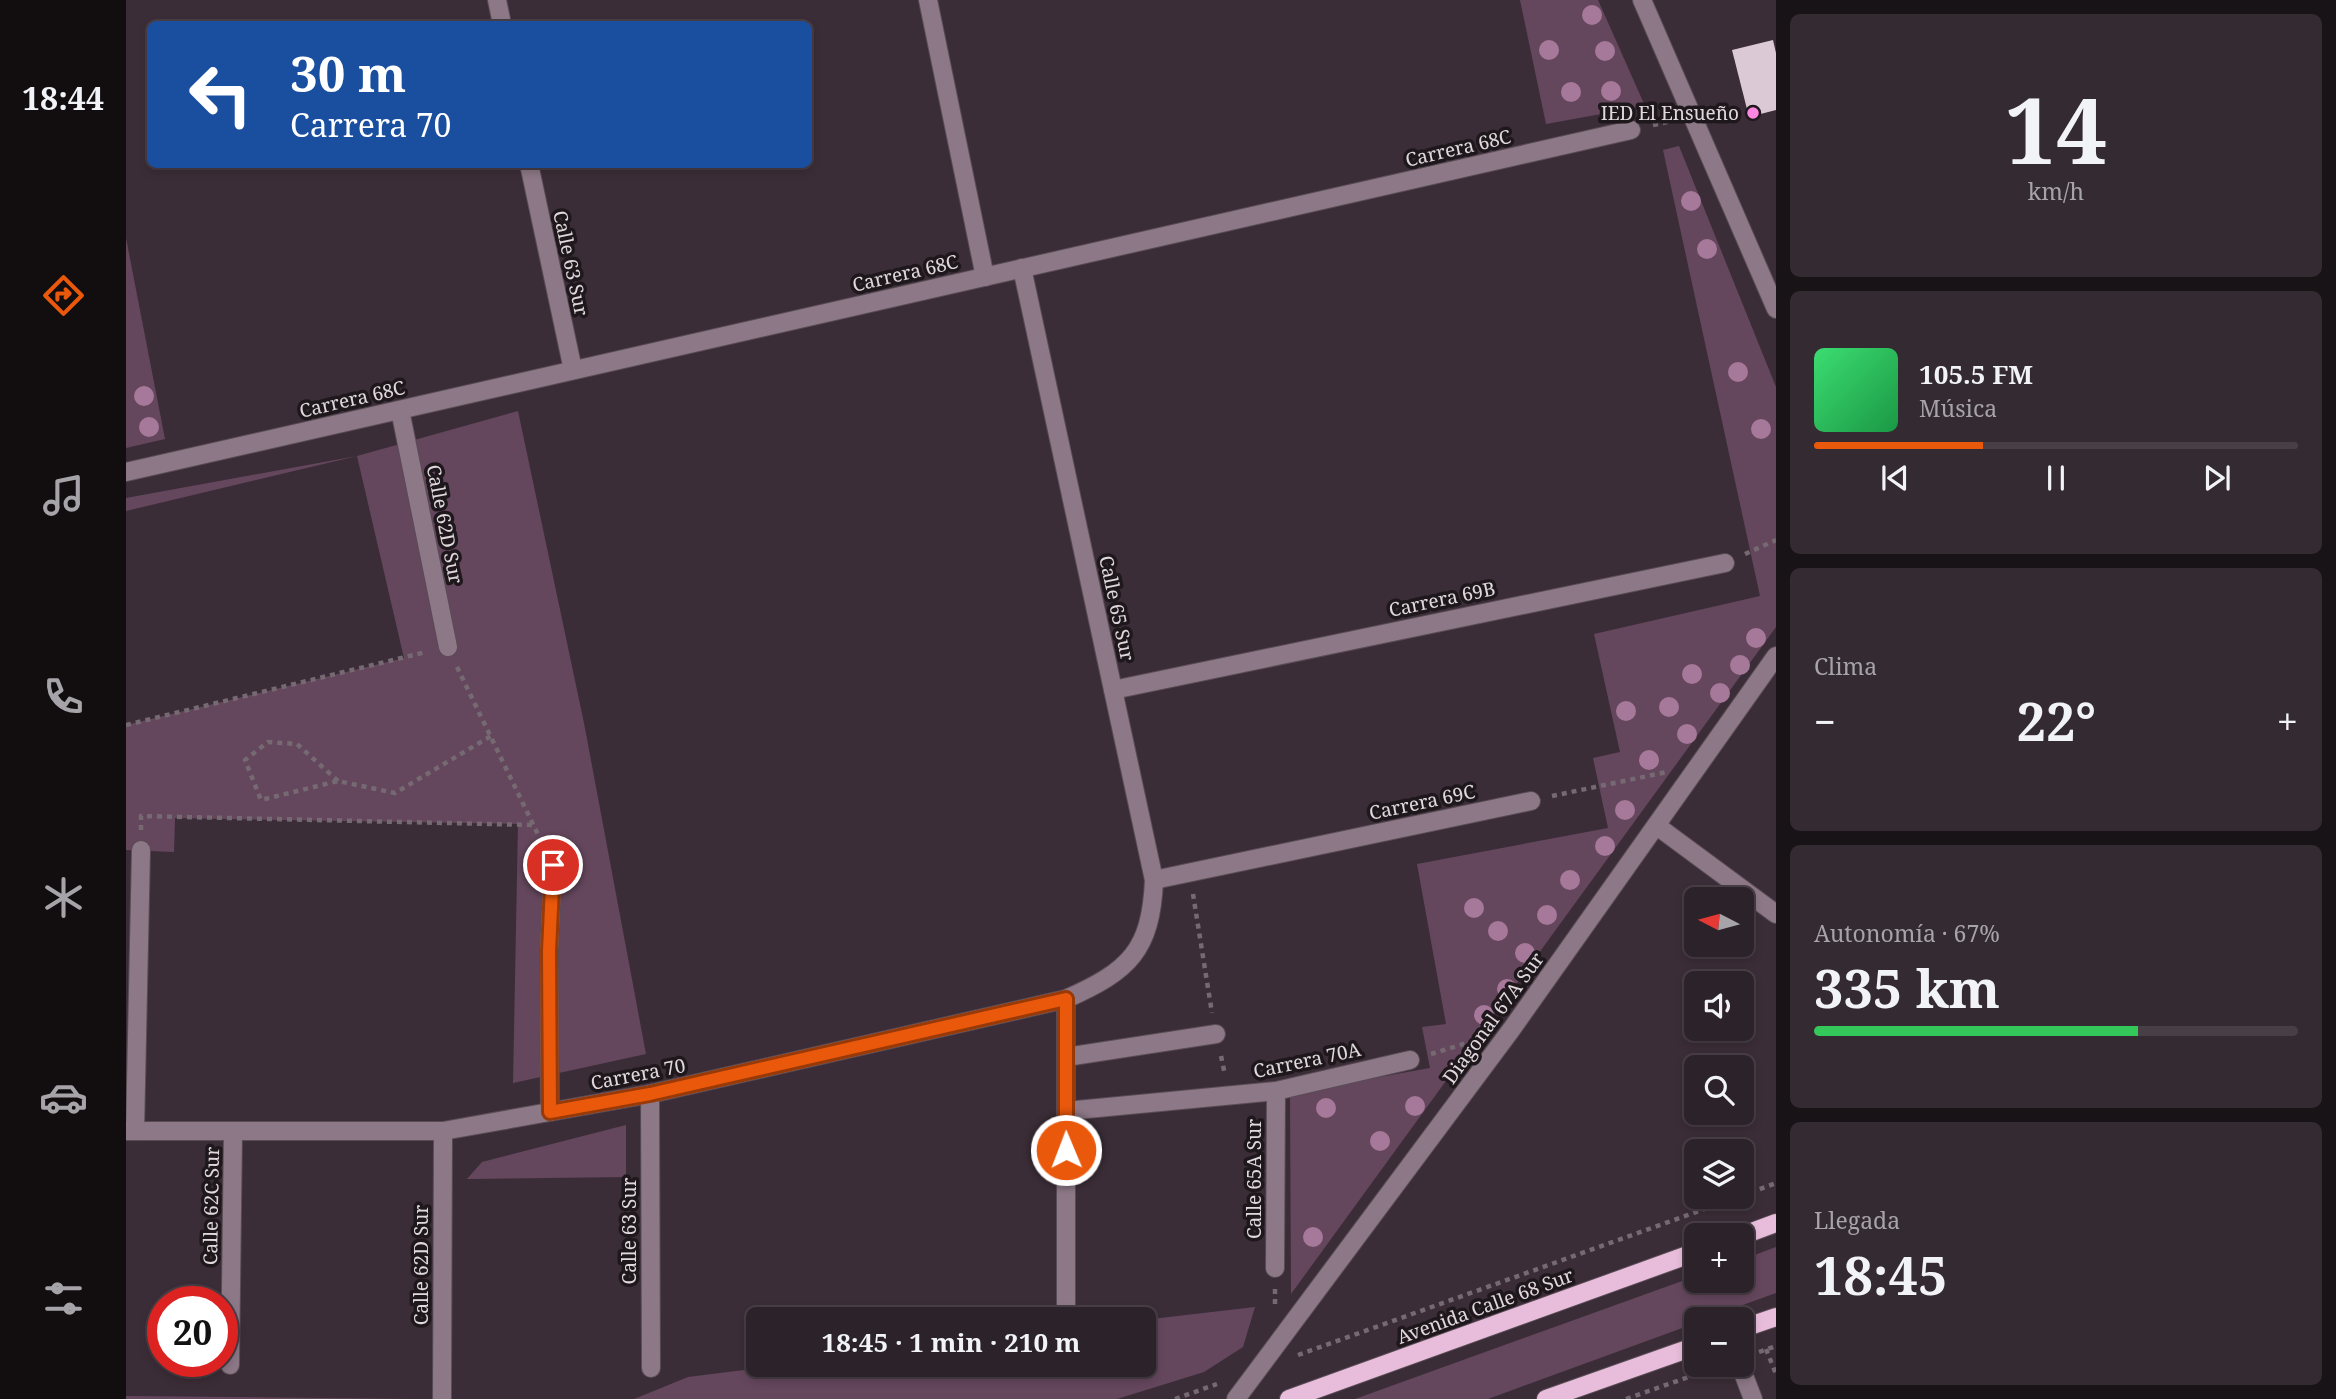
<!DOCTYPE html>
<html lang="es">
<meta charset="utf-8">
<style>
body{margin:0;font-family:"Noto Serif",serif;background:#342a31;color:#f1f3f6;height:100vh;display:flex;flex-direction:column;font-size:26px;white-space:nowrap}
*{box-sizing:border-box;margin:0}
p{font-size:23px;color:#a6a4a8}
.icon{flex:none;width:38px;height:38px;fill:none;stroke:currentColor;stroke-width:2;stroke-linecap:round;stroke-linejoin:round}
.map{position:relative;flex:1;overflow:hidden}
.side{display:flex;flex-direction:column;gap:14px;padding:14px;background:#181317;width:560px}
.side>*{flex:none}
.hud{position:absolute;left:21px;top:21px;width:665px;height:147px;border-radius:10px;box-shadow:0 4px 10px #0003,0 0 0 2px #483f46;background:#1a4fa0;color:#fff;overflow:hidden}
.needle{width:46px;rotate:276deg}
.controls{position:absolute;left:1558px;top:887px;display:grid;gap:14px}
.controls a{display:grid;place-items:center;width:70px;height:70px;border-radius:10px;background:#2c2229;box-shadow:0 4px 10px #0003,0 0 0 2px #483f46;font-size:35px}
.speed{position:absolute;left:21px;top:1286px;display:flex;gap:14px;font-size:35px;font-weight:700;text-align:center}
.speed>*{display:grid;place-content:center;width:91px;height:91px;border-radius:50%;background:#2c2229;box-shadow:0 4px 10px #0003,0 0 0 2px #483f46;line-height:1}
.speed .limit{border:10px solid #d22;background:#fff;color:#111}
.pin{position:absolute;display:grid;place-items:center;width:60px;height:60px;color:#fff;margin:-30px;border:4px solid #fff;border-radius:50%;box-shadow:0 2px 7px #0007}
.me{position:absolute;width:77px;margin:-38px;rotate:359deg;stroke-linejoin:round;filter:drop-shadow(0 0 5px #0008)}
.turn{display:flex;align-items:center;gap:24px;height:147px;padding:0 28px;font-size:32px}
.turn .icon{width:91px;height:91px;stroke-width:2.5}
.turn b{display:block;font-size:49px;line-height:60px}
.big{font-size:52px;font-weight:700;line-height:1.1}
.side .card{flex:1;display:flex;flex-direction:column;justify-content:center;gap:10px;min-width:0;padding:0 24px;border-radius:10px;background:#342a31}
.side .dial{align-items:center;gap:0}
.dial b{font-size:91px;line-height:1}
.song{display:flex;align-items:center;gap:21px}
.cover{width:84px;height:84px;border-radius:10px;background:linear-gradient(135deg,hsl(140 70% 55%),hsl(140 70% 35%))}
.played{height:7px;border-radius:4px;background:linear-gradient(90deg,#ea580c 35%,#483f46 35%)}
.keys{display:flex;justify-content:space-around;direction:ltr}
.heat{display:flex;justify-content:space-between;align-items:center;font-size:38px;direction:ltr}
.charge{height:10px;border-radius:5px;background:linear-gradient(90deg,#34c759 67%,#483f46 0)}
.trip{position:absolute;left:620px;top:1307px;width:410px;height:70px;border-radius:10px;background:#2c2229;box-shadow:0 4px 10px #0003,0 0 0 2px #483f46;font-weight:700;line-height:70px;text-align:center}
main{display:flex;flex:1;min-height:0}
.tab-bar{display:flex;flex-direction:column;width:126px;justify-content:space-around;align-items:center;background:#120e10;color:#a6a4a8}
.tab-bar .icon{width:49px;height:49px}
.tab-bar .selected{color:#ea580c}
.tab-bar b{font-size:32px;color:#f1f3f6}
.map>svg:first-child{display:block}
.green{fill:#65475d}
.building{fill:#dcc9d6}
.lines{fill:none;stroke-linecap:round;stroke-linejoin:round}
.minor-casing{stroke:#594c55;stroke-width:20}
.major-casing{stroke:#594c55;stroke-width:20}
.path{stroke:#766a72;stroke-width:4.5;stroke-dasharray:5 5;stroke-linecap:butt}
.minor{stroke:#8d7887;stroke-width:18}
.major{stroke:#e8bddc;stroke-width:18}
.tree{fill:#a67899}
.route-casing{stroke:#983908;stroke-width:18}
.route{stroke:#ea580c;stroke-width:12}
.poi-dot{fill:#fd86e2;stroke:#1e181c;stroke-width:2.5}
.labels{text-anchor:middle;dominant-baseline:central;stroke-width:7;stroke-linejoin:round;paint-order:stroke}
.poi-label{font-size:19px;fill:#e1d8de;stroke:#1e181c;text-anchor:end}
.street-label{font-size:19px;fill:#e1d8de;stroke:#1e181c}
</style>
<main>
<nav class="tab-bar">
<b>18:44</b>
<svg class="icon selected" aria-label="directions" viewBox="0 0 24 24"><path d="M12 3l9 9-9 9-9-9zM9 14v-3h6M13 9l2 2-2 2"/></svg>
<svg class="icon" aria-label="music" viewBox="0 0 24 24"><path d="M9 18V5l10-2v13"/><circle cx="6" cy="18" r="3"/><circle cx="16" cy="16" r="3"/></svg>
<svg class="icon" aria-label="phone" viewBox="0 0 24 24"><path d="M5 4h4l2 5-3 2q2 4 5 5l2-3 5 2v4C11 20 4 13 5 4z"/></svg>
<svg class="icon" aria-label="climate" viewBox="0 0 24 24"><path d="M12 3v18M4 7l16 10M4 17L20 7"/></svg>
<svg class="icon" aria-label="car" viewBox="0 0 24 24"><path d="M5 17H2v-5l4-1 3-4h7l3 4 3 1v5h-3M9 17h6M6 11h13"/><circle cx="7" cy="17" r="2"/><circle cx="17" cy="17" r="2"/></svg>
<svg class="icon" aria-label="filters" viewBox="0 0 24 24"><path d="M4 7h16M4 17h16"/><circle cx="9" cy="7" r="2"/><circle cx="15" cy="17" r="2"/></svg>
</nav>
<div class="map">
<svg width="1650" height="1399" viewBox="0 0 1650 1399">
<rect width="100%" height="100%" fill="#3b2d37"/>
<g class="green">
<polygon points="1394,0 1472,0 1519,106 1420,124"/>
<polygon points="1553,146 1650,387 1650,627 1165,1294 1164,1093 1304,1068 1296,1027 1320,1024 1291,864 1482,828 1467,758 1494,752 1468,634 1634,596 1537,150"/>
<polygon points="0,238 39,439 0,448"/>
<polygon points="392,411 458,723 520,1054 387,1083 392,824 49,818 48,852 0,850 0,725 278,658 231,456 0,511 0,498 231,456"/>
<polygon points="500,1125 500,1177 341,1179 356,1162"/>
<polygon points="1650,1247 1650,1293 1578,1319 1570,1320 1570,1323 1362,1399 1229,1399 1570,1276 1570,1281 1615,1281 1615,1260"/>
<polygon points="1129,1307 1117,1347 1078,1372 991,1399 508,1399 562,1377 657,1365 1017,1365 1017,1320"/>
<polygon points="0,1396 285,1399 304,1399 0,1399"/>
</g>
<polygon class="building" points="1647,40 1650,53 1650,110 1623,117 1606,50"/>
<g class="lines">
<defs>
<g id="minor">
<polyline points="371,0 376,24"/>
<polyline points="802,0 859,277"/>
<polyline points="1516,0 1650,309"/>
<polyline points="403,164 447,370"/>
<polyline points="274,410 322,647"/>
<polyline points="0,472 1505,130"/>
<polyline points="987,690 1599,563"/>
<polyline points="1531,826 1650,914"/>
<polyline points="1028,880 1405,801"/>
<polyline points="940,999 940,1306"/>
<polyline points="940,1057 1090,1034"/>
<polyline points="524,1094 525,1368"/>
<polyline points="940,1111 1150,1091 1284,1060"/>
<polyline points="424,1112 423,951 427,865"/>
<path d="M0,1131H317L524,1094L940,999C1003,971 1025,951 1028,880L896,268"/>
<polyline points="9,1131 15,850"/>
<polyline points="1149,1268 1150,1091"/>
<polyline points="104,1365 107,1132"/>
<polyline points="1614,1365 1627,1399"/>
<polyline points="316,1399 317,1131"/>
<polyline points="1110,1399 1385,1030 1650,656"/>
</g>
<g id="major">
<polyline points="1615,1236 1650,1223"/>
<polyline points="1615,1329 1650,1317"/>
<polyline points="1163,1399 1570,1252"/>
<polyline points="1420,1399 1570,1346"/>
</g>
</defs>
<use href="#minor" class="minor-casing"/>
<use href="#major" class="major-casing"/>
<g class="path">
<polyline points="1527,125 1546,121"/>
<polyline points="1619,554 1650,540"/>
<polyline points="331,667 417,845"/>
<polyline points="0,725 300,652"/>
<polyline points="212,781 171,744 142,742 119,760 135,800 212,781 269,793 365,736"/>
<polyline points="1426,796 1541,772"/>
<polyline points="15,830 15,816 408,825"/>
<polyline points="1067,894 1086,1013"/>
<polyline points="1305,1054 1347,1041"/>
<polyline points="1095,1056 1099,1075"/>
<polyline points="1615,1196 1650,1183"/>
<polyline points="1149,1289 1149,1308"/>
<polyline points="1640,1349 1650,1374"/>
<polyline points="1633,1352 1650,1346"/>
<polyline points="1172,1355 1612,1197"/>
<polyline points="1049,1399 1091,1384"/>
<polyline points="1500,1399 1591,1367"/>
</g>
<use href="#minor" class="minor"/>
<use href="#major" class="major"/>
</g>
<g class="tree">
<circle cx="1466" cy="15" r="10"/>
<circle cx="1423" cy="50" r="10"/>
<circle cx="1479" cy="51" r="10"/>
<circle cx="1485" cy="91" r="10"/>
<circle cx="1445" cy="92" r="10"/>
<circle cx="1565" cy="201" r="10"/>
<circle cx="1581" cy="249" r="10"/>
<circle cx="1612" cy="372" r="10"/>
<circle cx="18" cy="396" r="10"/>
<circle cx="23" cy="427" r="10"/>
<circle cx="1635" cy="429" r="10"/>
<circle cx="1630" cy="638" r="10"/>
<circle cx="1614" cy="665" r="10"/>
<circle cx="1566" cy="674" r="10"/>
<circle cx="1594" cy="693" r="10"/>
<circle cx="1543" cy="707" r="10"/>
<circle cx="1500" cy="711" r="10"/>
<circle cx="1561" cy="734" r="10"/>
<circle cx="1523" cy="760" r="10"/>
<circle cx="1499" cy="810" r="10"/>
<circle cx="1479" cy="846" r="10"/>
<circle cx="1444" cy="880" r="10"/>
<circle cx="1348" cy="908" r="10"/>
<circle cx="1421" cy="915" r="10"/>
<circle cx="1372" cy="931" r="10"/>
<circle cx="1399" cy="953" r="10"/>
<circle cx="1381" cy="989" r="10"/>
<circle cx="1358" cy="1015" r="10"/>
<circle cx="1289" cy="1106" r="10"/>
<circle cx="1200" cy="1108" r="10"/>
<circle cx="1254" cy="1141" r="10"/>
<circle cx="1187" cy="1237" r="10"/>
</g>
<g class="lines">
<defs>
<polyline id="route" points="427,865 423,951 424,1112 524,1094 940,999 940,1150"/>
</defs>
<use href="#route" class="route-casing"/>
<use href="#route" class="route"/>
</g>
<circle class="poi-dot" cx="1627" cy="113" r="7"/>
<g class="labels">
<g class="poi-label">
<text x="1613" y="113">IED El Ensueño</text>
</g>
<g class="street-label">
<text transform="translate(1332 148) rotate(-13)">Carrera 68C</text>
<text transform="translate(445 263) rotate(78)">Calle 63 Sur</text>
<text transform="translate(779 273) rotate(-13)">Carrera 68C</text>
<text transform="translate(226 399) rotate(-13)">Carrera 68C</text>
<text transform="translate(319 524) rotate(79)">Calle 62D Sur</text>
<text transform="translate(1316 599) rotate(-12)">Carrera 69B</text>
<text transform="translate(991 608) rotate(78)">Calle 65 Sur</text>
<text transform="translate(1296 802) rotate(-12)">Carrera 69C</text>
<text transform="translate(1367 1018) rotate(-54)">Diagonal 67A Sur</text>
<text transform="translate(1181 1060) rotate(-12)">Carrera 70A</text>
<text transform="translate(512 1074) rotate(-11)">Carrera 70</text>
<text transform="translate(1128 1179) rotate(-90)">Calle 65A Sur</text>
<text transform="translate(85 1206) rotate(-89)">Calle 62C Sur</text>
<text transform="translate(503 1231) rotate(-90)">Calle 63 Sur</text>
<text transform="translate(295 1265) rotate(-90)">Calle 62D Sur</text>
<text transform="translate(1359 1306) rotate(-20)">Avenida Calle 68 Sur</text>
</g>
</g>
</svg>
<div class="controls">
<a><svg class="needle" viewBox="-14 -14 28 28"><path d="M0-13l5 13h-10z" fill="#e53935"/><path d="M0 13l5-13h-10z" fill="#a6a4a8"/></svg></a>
<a><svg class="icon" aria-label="sound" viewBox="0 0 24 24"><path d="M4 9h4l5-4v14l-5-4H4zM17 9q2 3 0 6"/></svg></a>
<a><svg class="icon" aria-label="search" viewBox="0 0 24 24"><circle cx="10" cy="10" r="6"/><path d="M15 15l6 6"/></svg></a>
<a><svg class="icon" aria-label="layers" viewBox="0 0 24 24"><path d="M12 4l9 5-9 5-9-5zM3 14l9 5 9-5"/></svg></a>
<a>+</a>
<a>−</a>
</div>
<div class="speed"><div class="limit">20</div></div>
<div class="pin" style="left:427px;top:865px;background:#d93025"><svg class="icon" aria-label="arrive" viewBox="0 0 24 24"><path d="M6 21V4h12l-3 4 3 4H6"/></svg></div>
<svg class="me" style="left:940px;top:1150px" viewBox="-20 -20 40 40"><circle r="17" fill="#ea580c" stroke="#fff" stroke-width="3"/><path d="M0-11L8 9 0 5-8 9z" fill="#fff"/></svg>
<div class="trip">18:45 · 1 min · 210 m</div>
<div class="hud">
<div class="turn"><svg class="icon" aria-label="left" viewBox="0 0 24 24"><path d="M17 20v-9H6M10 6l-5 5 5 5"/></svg><div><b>30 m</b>Carrera 70</div></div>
</div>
</div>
<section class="side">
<div class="card dial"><b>14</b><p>km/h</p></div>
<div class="card">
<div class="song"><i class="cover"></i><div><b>105.5 FM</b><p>Música</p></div></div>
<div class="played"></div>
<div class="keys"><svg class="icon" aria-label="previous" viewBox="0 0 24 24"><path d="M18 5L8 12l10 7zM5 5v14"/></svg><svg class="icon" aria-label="pause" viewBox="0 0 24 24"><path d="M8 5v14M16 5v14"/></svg><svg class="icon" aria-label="next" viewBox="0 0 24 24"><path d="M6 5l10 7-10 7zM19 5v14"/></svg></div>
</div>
<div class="card"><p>Clima</p>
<div class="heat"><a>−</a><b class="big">22°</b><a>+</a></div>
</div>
<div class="card"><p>Autonomía · 67%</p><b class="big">335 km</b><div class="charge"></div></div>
<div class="card"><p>Llegada</p><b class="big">18:45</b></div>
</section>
</main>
